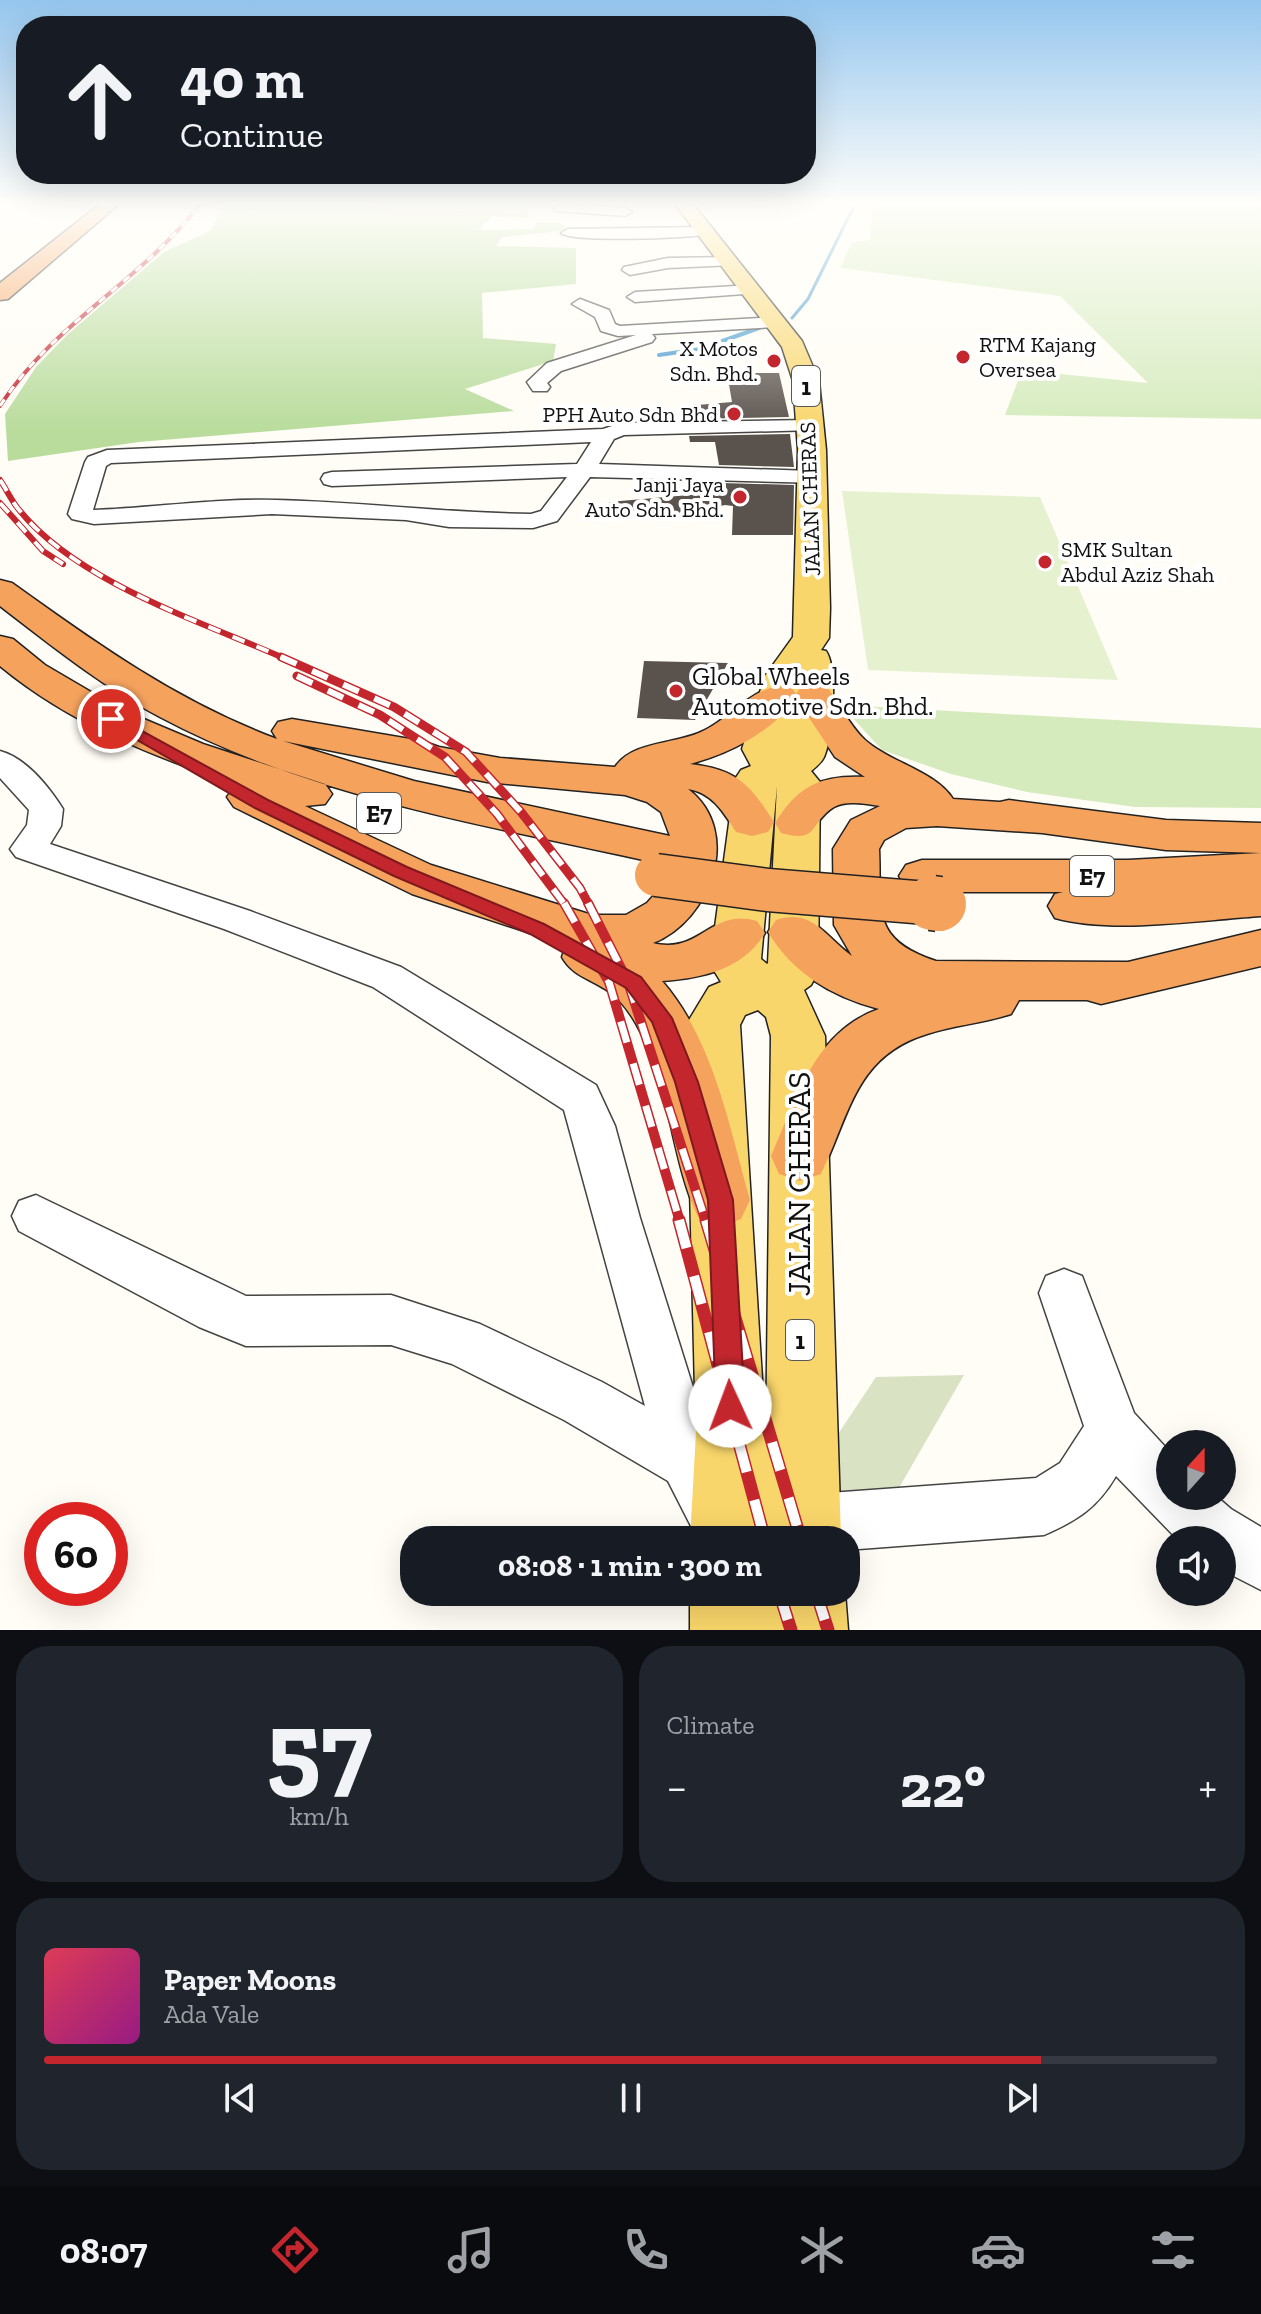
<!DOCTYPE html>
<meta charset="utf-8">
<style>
body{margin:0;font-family:"Zilla Slab",serif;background:#20242c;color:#f1f3f6;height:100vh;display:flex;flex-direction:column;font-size:30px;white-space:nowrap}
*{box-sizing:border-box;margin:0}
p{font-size:26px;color:#9ea1a6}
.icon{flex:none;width:44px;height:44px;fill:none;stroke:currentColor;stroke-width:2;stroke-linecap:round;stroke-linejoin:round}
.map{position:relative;height:1630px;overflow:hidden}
.details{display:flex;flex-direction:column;gap:16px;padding:16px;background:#0d0f14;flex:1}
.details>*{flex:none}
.top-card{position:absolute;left:16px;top:16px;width:800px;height:168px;border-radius:32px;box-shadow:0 8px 32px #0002;background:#171b24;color:#f1f3f6;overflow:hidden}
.needle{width:52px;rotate:21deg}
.buttons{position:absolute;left:1156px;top:1430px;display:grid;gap:16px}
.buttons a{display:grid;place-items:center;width:80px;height:80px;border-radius:50%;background:#171b24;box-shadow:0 8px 32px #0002;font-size:40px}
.speed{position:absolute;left:24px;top:1502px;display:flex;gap:16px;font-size:40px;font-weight:700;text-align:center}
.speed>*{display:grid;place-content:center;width:104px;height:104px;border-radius:50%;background:#171b24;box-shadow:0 8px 32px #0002;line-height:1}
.speed .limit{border:12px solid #d22;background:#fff;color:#111}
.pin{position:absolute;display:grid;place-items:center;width:68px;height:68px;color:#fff;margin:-34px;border:4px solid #fff;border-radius:50%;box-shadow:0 2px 8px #0007}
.me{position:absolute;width:88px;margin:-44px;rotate:358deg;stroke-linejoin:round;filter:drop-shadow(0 0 6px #0008)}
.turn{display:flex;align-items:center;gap:28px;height:168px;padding:0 32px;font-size:36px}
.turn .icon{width:104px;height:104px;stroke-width:2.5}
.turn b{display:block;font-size:56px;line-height:68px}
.big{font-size:60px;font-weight:700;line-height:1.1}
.details .widget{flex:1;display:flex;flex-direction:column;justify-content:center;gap:12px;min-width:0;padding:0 28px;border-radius:32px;background:#20242c}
.details .dial{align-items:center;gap:0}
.dial b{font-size:104px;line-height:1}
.song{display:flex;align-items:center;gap:24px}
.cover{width:96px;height:96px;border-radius:12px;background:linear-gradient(135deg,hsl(350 70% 55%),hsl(310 70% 35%))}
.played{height:8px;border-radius:4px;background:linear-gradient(90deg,#c4262e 85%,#363941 85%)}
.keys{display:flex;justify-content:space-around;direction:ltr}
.heat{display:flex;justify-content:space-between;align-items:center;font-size:44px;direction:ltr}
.details .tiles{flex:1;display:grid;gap:16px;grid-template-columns:1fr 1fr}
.widget:last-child{grid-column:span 2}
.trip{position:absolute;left:400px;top:1526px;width:460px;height:80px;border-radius:32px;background:#171b24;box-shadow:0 8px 32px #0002;font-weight:700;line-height:80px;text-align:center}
.dock{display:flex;height:128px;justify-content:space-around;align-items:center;background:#090b0e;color:#9ea1a6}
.dock .icon{width:56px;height:56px}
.dock .selected{color:#c4262e}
.dock b{font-size:36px;color:#f1f3f6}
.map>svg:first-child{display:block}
.green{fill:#d5ebbd}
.forest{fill:#b9dc9c}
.cemetery{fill:#d9e3c4}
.pitch{fill:#e6f2cf}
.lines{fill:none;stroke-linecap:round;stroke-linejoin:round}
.stream-far1{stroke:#3f96cf;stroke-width:3}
.stream{stroke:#3f96cf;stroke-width:4}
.building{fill:#5a524d}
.minor-casing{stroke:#444;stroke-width:3}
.major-casing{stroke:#222;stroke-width:3}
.highway-casing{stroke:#222;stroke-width:3}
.minor{fill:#fff;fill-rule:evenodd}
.major{fill:#f9d66b;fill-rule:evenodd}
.highway{fill:#f5a25d;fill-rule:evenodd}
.rail-far4-casing{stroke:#c4262e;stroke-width:4}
.rail-far3-casing{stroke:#c4262e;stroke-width:6}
.rail-far2-casing{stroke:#c4262e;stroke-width:9}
.rail-far1-casing{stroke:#c4262e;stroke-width:10}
.rail-casing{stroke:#c4262e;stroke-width:13}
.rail-far4{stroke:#fff;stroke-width:3;stroke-dasharray:8;stroke-linecap:butt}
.rail-far3{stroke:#fff;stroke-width:4;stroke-dasharray:13;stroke-linecap:butt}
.rail-far2{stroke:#fff;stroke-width:6;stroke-dasharray:17;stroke-linecap:butt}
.rail-far1{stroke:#fff;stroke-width:7;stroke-dasharray:22;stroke-linecap:butt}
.rail{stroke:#fff;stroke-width:10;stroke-dasharray:29;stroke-linecap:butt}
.highway-bridge-far1-casing{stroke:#222;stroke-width:45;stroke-linecap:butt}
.highway-bridge-casing{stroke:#222;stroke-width:57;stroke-linecap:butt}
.highway-bridge-far1{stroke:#f5a25d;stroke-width:42}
.highway-bridge{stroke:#f5a25d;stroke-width:54}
.route{fill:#c4262e;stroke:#7f191e;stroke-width:2}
.poi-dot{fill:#c4262e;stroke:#fff;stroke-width:3}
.labels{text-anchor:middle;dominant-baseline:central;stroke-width:8;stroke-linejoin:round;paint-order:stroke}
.far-poi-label{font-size:22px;fill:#111;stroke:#fff;text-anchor:end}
.far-street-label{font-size:22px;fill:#111;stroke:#fff}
.shield{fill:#fff;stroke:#585858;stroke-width:2}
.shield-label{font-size:24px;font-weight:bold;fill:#111}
.poi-label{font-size:26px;fill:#111;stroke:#fff;text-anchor:start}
.near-street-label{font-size:32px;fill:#111;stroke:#fff}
</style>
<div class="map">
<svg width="1261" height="1630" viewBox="0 0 1261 1630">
<rect width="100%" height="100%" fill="#fffdf5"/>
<g class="green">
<polygon points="874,204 1261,204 1261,419 1005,415 1022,370 1148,383 1060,296 841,268 851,243 870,240"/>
<polygon points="841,705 1261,728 1261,808 1135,807 1027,792 951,774 882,750"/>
</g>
<polygon class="forest" points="225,204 365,204 380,209 528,212 527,218 492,216 479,230 533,229 537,222 559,223 571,230 502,237 496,246 576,248 576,284 482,293 483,338 556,344 553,361 465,389 514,411 139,442 8,461 5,414 36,367 67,335 164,252 210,231"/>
<g class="cemetery">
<polygon points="365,204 528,204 528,212 380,209"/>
<polygon points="964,1375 892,1500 833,1502 834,1440 876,1377"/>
</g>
<polygon class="pitch" points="842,491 1040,497 1118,680 868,670"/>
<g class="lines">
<polyline class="stream-far1" points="792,318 808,299 855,204"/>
<polyline class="stream" points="659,355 700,349 759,328"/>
</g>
<g class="building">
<polygon points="727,373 779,373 789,417 688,419 686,406 732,402"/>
<polygon points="790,434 794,467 719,465 715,442 690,442 689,436"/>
<polygon points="722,483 794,485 793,535 732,535 733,506 725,505 687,513 610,516 609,502 723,492"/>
<polygon points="644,661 728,663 695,720 637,718"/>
</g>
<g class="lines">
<defs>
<g id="minor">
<polygon points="561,204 625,208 632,212 625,216 556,211 554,208"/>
<path d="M705,227L710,228V234C690,238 573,243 561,233L568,229Z"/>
<polygon points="729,257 734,259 734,265 668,268 630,275 622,270 624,267 668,258"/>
<polygon points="752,285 760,290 758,293 635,302 627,297 635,292"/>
<polygon points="580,299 609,310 615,324 620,326 776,317 785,322 776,327 652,334 655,338 652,342 561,371 547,383 550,387 547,391 533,391 527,382 547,363 636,335 618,336 601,331 595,317 572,304"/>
<path d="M809,420L819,426L816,430L624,435L614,439L599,464L812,471L820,473L823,478L820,483L590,477L557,521L533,528L449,527L406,520L272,514L94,524L72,519L68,514L85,462L88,457L107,450L603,429L621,423ZM591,442L577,464L332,472L324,474L321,479L324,484L332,486L567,477L541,511L531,514C446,513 362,502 276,500C215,498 154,508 93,510L106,466L111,463Z"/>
<path d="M0,751C26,758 49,787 63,809L61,826L50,844L250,911L401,967L596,1085L615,1126L640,1218L713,1451L744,1514L735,1534C720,1541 710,1541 695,1534L668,1481L564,1420L452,1364L391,1345L246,1346L199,1327L19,1231L12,1216L19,1201L36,1195L246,1296L391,1295L480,1324L602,1382L645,1406L564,1110L373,987L224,929L16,857L10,849L27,825L29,810L0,778Z"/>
<path d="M1064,1269L1082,1276L1134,1413L1170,1452V1496H1216L1231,1509L1261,1527V1590L1222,1570V1540H1178L1116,1476C1097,1508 1078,1520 1044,1535L846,1550V1540H777L773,1524L782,1504L802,1495L1036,1478L1060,1463L1084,1426L1039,1293L1046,1276Z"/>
</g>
<g id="major">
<path d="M675,204H693L802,341L819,381L826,450L830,608L829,638L821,650L826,651C838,668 833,738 824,757C821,763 816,767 811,771L820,782L818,972L811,985L804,990L825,1036L841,1540H690L696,1432L686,1025L709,987L721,982L710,964L735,779L741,770L751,766L742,749L765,676L793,637L798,450L793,381L782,347ZM777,786L768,963L767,964L761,959ZM758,1010L766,1017L771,1036L766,1443L740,1025L745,1015Z"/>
<polygon points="690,1592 845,1592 848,1630 690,1630"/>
</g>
<g id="highway">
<polygon points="100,204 119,204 8,299 0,300 0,283"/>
<path d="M0,580L12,583C97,644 178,702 277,739L272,731L278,722L292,719L422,741L439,747L500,758L615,767C633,740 677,745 705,730C734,716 758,679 792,688L796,694L800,688L814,684L828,688C839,704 850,726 865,740C891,763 935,771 953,799L1000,802L1009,800L1166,820L1261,823V853L1166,850L1042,833L937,826L906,828L884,840L879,849C882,909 869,939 936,961L1128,962L1261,930V966L1101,1004L1087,1000H1019L1011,1014C984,1023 955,1025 927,1034C855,1056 850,1114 821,1174L800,1181L779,1174L771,1156C796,1099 815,1031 879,1009C833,997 792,973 768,932L776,920C813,908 824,936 852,956L834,925L833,849L851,820L880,806C866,804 847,800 834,807C809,822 820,844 781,833L775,823C798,786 820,775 865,777L835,757L796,698C773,732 728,754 690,764C736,769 750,784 774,822L768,832L752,836L736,832C724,813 713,793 688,789C744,832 710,921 653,943C700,955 711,907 757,921L765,933C743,970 701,978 662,981C714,1041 729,1126 750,1200L741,1219L720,1227L699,1219C671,1160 671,1090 640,1031C632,1015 620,998 605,989C588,978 572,975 562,957L566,945L412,894L234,807L227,797L234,787L240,786C155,757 70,724 0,666V636L13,639L45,665L120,709L203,744L325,784L332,794L325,804L305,806L431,865L592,915H626L647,903L662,886L669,862L661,864C493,826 314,799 160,717C103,687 52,646 0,606ZM283,741L487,782L625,795L647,802L661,812L670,836L414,781Z"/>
<path d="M1261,853V916C1201,920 1112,934 1055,918L1048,906L1055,894L1063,892H922L906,887L899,876L906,865L922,860H1128Z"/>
</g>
</defs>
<use href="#minor" class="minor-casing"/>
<use href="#major" class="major-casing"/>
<use href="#highway" class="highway-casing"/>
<use href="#minor" class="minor"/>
<use href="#major" class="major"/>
<use href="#highway" class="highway"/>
<defs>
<path id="rail-far4" d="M0,406C54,322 140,283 200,204"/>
<g id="rail-far3">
<path d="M0,480C7,490 12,502 20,511C79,583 202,622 286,659"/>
<polyline points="0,503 43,551 63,564"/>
</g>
<g id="rail-far2">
<polyline points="281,657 394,707 466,752 521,812 580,888 589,905"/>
<polyline points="297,676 380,715 445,757 497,814 565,905"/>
</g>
<g id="rail-far1">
<polyline points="564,903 609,982 680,1222"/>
<polyline points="588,903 628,982 706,1222"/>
</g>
<g id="rail">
<polyline points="679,1220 765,1540"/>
<polyline points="706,1220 801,1540"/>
<polyline points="779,1592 791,1630"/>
<polyline points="816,1592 828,1630"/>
</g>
</defs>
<use href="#rail-far4" class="rail-far4-casing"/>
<use href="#rail-far3" class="rail-far3-casing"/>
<use href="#rail-far2" class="rail-far2-casing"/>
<use href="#rail-far1" class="rail-far1-casing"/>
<use href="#rail" class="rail-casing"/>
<use href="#rail-far4" class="rail-far4"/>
<use href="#rail-far3" class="rail-far3"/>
<use href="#rail-far2" class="rail-far2"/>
<use href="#rail-far1" class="rail-far1"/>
<use href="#rail" class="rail"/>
<defs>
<polyline id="highway-bridge-far1" points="656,875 768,890 939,904"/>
<polyline id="highway-bridge" points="932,903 939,904"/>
</defs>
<use href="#highway-bridge-far1" class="highway-bridge-far1-casing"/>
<use href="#highway-bridge" class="highway-bridge-casing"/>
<use href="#highway-bridge-far1" class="highway-bridge-far1"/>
<use href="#highway-bridge" class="highway-bridge"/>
</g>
<linearGradient id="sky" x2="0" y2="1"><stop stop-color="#95c6ee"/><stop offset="0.47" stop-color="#fffefa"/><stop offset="1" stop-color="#fffefa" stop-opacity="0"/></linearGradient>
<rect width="1261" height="432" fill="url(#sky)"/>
<polygon class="route" points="111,714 268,800 407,867 544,924 641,977 672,1018 698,1082 733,1200 745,1406 741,1416 730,1420 720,1416 716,1406 708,1200 675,1082 652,1022 626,988 530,934 394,876 255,808 106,722 103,719"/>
<g class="poi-dot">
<circle cx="963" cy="357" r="8"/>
<circle cx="774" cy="361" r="8"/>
<circle cx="734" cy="414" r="8"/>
<circle cx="740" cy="497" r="8"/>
<circle cx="1045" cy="562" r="8"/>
<circle cx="676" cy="691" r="8"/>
</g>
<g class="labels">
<g class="far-poi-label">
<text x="979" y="344" text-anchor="start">RTM Kajang<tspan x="979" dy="25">Oversea</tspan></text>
<text x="758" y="348">X Motos<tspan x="758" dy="25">Sdn. Bhd.</tspan></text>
<text x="718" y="414">PPH Auto Sdn Bhd</text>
<text x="724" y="484">Janji Jaya<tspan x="724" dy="25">Auto Sdn. Bhd.</tspan></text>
<text x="1061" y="549" text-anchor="start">SMK Sultan<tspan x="1061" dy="25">Abdul Aziz Shah</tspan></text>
</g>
<g class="far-street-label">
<text transform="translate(810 499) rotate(-92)">JALAN CHERAS</text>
</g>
<g class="shield">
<rect x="792" y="366" width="28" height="40" rx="6"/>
<rect x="357" y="793" width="44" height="40" rx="6"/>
<rect x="1070" y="856" width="44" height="40" rx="6"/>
<rect x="786" y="1320" width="28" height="40" rx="6"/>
</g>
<g class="shield-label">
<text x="806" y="386">1</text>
<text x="379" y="813">E7</text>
<text x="1092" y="876">E7</text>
<text x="800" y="1340">1</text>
</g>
<g class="poi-label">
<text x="692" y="676">Global Wheels<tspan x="692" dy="30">Automotive Sdn. Bhd.</tspan></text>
</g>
<g class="near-street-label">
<text transform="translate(799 1184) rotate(-90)">JALAN CHERAS</text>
</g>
</g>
</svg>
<div class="buttons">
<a><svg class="needle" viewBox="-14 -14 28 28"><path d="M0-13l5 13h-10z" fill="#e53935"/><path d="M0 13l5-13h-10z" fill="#9ea1a6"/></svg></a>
<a><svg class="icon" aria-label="sound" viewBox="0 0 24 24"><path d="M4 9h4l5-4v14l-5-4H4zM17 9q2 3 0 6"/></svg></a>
</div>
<div class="speed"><div class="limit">60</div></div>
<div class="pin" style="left:111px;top:719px;background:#d93025"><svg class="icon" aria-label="arrive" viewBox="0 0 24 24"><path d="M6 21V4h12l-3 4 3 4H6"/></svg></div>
<svg class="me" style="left:730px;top:1406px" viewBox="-20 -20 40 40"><circle r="19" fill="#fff"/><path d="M0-13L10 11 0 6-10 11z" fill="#c4262e"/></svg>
<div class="trip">08:08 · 1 min · 300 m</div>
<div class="top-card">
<div class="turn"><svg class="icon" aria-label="ahead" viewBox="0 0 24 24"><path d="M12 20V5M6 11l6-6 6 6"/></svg><div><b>40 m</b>Continue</div></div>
</div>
</div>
<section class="details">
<div class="tiles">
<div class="widget dial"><b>57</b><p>km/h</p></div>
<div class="widget"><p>Climate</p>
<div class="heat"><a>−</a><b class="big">22°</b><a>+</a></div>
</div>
<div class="widget">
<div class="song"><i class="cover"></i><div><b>Paper Moons</b><p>Ada Vale</p></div></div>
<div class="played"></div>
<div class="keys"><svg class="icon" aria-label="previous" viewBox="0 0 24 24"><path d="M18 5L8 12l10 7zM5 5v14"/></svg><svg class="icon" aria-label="pause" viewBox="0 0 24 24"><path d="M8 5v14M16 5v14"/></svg><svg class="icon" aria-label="next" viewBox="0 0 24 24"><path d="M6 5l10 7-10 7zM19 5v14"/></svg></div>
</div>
</div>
</section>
<nav class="dock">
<b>08:07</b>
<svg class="icon selected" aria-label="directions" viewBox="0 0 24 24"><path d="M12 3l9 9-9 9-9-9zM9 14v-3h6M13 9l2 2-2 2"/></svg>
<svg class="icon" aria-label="music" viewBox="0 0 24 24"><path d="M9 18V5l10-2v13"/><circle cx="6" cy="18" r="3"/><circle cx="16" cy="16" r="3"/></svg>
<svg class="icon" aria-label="phone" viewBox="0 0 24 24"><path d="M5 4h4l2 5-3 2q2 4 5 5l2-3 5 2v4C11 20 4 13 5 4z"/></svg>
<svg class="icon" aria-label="climate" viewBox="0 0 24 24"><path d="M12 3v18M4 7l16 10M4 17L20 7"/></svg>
<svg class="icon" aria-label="car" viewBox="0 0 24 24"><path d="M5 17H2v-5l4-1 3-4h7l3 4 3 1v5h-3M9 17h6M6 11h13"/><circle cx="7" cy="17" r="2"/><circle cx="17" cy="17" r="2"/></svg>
<svg class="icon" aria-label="filters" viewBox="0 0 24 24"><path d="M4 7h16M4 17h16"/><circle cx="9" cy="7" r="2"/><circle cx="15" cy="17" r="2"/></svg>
</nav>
